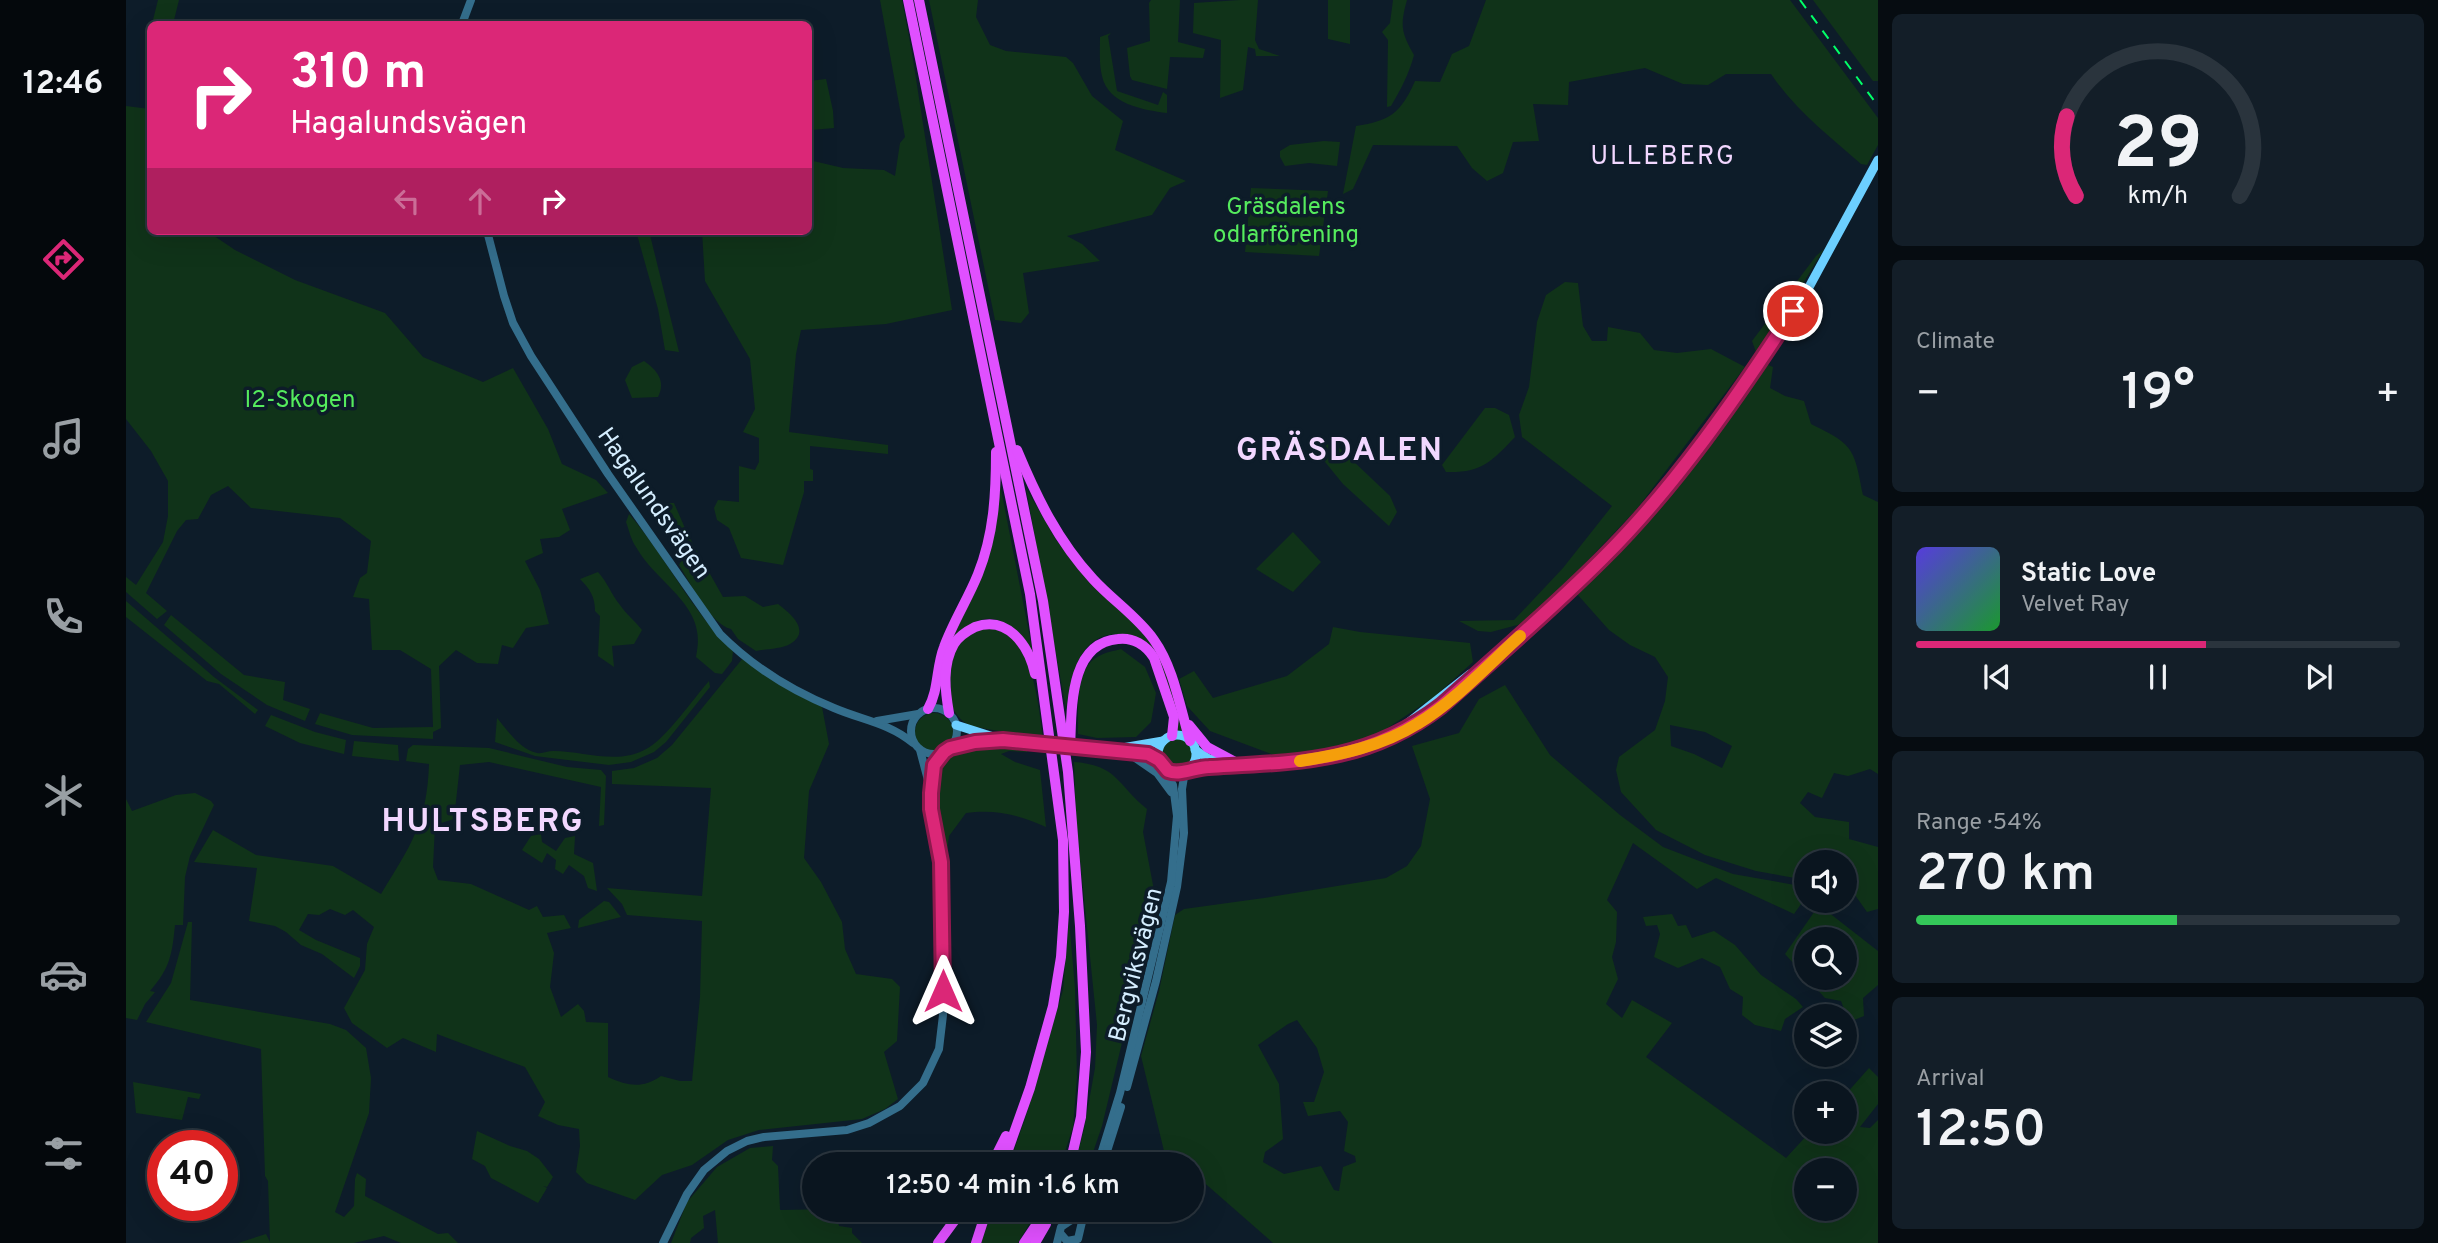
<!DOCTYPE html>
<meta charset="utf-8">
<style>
body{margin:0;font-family:Overpass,sans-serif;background:#131e28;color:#f1f3f6;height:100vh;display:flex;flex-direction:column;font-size:26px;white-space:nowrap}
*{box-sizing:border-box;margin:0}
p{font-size:23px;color:#999fa4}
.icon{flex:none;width:38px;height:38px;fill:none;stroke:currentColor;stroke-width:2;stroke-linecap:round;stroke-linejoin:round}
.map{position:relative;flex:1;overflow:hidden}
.details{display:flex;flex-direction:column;gap:14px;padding:14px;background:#060c11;width:560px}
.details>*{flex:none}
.guide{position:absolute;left:21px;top:21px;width:665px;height:214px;border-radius:10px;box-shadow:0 7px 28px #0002,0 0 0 2px #2a343d;background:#db2777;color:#fff;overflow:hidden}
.tools{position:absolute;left:1668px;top:850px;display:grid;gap:14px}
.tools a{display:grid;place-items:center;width:63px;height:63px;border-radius:50%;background:#0a151f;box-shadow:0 7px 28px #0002,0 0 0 2px #2a343d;font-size:35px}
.speed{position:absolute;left:21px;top:1130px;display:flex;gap:14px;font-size:35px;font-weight:700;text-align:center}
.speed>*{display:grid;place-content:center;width:91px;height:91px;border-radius:50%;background:#0a151f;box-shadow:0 7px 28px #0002,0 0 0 2px #2a343d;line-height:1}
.speed .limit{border:10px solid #d22;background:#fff;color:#111}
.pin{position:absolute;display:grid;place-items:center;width:60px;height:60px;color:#fff;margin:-30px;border:4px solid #fff;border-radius:50%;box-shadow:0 2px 7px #0007}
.me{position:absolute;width:77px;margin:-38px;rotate:0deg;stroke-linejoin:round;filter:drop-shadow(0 0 5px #0008)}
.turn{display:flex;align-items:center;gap:24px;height:147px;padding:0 28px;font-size:32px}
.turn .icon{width:91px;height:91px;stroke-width:2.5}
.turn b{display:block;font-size:49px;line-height:60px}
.lanes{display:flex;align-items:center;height:66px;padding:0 28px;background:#0003;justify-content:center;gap:35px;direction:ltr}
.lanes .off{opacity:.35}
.big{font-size:52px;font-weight:600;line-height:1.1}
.details .widget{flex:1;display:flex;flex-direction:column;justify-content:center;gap:10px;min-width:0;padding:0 24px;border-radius:10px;background:#131e28}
.details .dial{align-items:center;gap:0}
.dial svg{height:182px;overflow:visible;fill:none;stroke:#2a343d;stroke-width:7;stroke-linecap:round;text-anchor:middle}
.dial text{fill:#f1f3f6;stroke:none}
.song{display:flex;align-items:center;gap:21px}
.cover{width:84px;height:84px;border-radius:10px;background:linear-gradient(135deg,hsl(250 70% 55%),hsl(130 70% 35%))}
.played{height:7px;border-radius:4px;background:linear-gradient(90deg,#db2777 60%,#2a343d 60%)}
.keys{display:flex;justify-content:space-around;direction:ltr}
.heat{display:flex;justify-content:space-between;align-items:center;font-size:38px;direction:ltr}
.charge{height:10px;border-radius:5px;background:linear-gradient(90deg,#34c759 54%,#2a343d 0)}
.trip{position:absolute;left:676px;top:1152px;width:402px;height:70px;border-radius:35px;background:#0a151f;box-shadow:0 7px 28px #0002,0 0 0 2px #2a343d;font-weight:600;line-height:70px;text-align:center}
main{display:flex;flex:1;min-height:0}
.dock{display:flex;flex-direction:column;width:126px;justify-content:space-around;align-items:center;background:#04080c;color:#999fa4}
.dock .icon{width:49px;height:49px}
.dock .selected{color:#db2777}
.dock b{font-size:32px;color:#f1f3f6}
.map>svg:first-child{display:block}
.green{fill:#103319;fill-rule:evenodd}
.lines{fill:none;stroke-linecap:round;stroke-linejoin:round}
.tertiary{stroke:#346e8c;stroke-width:8}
.secondary{stroke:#6ccfff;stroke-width:9}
.motorway{stroke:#e050ff;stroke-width:10}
.rail{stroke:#01ff67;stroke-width:2;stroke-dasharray:10 9;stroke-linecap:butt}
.secondary-bridge{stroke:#6ccfff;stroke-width:9}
.route-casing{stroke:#8e194d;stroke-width:18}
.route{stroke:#db2777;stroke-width:12}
.slow{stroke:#f59e0b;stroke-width:12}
.labels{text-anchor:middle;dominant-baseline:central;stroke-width:7;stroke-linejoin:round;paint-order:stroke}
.park-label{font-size:24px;fill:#55eb5d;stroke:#0d1c29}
.street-label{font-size:24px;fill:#d5eeff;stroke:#0d1c29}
.neighbourhood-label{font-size:26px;letter-spacing:2px;fill:#f2d7ff;stroke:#0d1c29}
.district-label{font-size:32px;font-weight:bold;letter-spacing:2px;fill:#f2d7ff;stroke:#0d1c29}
</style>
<main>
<nav class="dock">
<b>12:46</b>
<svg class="icon selected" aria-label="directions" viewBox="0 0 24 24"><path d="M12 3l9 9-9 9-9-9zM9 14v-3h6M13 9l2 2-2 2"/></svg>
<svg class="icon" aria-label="music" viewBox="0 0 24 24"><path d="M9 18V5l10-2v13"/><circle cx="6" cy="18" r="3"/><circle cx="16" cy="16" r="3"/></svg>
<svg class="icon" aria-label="phone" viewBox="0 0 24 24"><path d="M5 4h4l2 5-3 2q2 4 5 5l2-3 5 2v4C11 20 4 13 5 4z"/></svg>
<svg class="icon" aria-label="climate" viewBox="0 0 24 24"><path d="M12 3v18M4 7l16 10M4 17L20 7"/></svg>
<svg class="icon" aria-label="car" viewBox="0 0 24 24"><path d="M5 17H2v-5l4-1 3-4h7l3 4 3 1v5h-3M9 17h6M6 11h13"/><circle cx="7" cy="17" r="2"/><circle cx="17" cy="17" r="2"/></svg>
<svg class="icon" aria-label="filters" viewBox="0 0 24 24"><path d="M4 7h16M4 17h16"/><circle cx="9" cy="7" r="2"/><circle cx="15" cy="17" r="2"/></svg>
</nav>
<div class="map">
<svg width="1752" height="1243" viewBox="0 0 1752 1243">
<rect width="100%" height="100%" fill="#0d1c29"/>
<g class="green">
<polygon points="32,0 53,0 47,24 26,24"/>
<polygon points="754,0 776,0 786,53 826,310 760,324 675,330 670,354 663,432 762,445 762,454 684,446 684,469 687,470 687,481 678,481 678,492 657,565 615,558 603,528 591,520 588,508 592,500 613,502 613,466 629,470 633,462 633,438 617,432 629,409 624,359 579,281 576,231 682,231 683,160 717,168 758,170 769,176 774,143 779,137"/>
<polygon points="803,0 852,0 850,17 864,45 880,51 940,57 947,63 966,96 997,121 989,150 1060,181 1044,188 1026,215 941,236 956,244 974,261 897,273 903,313 895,323 869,320"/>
<polygon points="1025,0 1054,0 1052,42 1079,49 1077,58 1044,57 1041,89 1006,80 1004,76 1001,48 1024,41 1023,3"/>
<polygon points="1114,0 1132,0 1129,40 1133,49 1154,56 1130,56 1129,49 1122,47 1117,90 1094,98 1095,40 1067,33 1068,3"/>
<polygon points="1202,0 1224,0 1224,44 1202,39"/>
<path d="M1267,0H1281C1274,25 1275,32 1288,55C1283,74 1275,89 1265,106L1261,107L1262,40L1256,32L1264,23Z"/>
<path d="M1360,0H1664L1752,118V145L1741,165L1735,164C1703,136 1669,110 1645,74H1600L1582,85L1557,84L1519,68L1443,82L1442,105L1407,104L1413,141L1387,142L1377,173L1361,181L1346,168L1331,146L1247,145L1227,189L1217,194L1230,126C1264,121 1275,113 1289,81L1314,82L1326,54L1343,46Z"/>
<polygon points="1687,0 1752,0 1752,81 1747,81"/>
<path d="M985,33L982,36L991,91L1032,105L1037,92L1041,95V113C1017,110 982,104 976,76C973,64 974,49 974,37Z"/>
<polygon points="700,79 707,111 708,128 686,130 683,117 683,81"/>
<polygon points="0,106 24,109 24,231 81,231 109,250 169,280 259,313 297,357 357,382 387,368 422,429 436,464 470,480 482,493 436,509 444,530 433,537 414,539 417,553 399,561 414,590 423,624 400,628 387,648 376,645 372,664 351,663 330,650 313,666 315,728 307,732 307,739 226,735 189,724 194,713 247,728 307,727 305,669 274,650 246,650 243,599 227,597 234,578 241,573 245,541 214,518 125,508 102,486 85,495 72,519 60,520 51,531 20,593 41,611 31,619 0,592 0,577 10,585 37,542 42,516 42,481 25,451 0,419"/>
<polygon points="1198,141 1214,142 1211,166 1183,163 1159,166 1154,157 1154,151 1164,145"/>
<polygon points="1125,188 1202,191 1193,256 1119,252"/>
<polygon points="510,231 523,231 553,352 539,350 532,309"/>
<polygon points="1698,249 1659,313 1630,352 1626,341 1690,256"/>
<polygon points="1439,282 1452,283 1457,326 1466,341 1481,341 1482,327 1514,333 1528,350 1551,353 1585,349 1619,367 1510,510 1448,575 1399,623 1365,632 1352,631 1333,621 1388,620 1437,568 1486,506 1396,437 1393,415 1403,387 1411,322 1420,295"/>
<path d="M518,361C531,370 540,381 532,397L506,398L499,380L506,367Z"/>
<path d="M1640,364L1647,367L1644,388L1659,396L1678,401L1685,424C1728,445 1728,448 1737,495L1752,502V774L1744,769L1722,776L1708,773L1696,798L1682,792L1674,803L1689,817L1723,822V839L1752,847V909L1741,912L1729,895L1719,893L1718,863H1680V880L1630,871L1579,855L1530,830L1495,792L1490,770L1493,757L1529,730L1539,701L1542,677L1529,657L1504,645L1483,630L1451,594L1591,433ZM1544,725L1579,732L1606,746L1596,768L1568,754L1545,746Z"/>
<path d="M1359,408H1369L1383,415L1389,437C1365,462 1356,473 1320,472L1316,465Z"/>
<polygon points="1206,441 1264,496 1271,512 1263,526 1217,484 1191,452"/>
<path d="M874,484L907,653C893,631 872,607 843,625C837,629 831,635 826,640L844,599Z"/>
<path d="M900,488L930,540L948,563L1019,634L1036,660L1059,732L1050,731L1024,645C1014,637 1005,635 992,634C951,634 946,678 940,709Z"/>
<path d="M536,503H548L562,535L597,597L619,596L637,607L652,604C664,613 686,631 664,644C655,649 640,649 630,651L612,639L605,629C584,624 565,584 553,565L557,558L535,519Z"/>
<path d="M503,514C541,558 565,611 607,651L606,661L596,674L589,673L570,657C583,605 532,586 510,547C505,540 503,530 500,522Z"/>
<polygon points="1167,532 1195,562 1167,592 1130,569"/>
<path d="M472,572C482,583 485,594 494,605C500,614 509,621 516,630L508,644L486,646L488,667L472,656L474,616L469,611C469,597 464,589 454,579Z"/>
<polygon points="0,601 88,677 132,710 129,714 93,684 81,681 0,617"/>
<polygon points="45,615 118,675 159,682 157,700 184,709 179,721 141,705 95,674 38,625"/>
<path d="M855,627C864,629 875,629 882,634C908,652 913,709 917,739L844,726C813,708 824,674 830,645Z"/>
<polygon points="1207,627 1234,632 1344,643 1347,662 1308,697 1257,731 1211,748 1151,756 1084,731 1061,706 1053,679 1068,671 1087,698 1161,676 1203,644"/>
<path d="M995,649L1019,667L1030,693L1025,722L1010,737L971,738L952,734C953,710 947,669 973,656C980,652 988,651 995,649Z"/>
<path d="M617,658L696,707L703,744L683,791L678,858L695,882L716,922L719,949L730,974L766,979L774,987L771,1041L758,1052L772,1099L759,1109L736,1119L633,1130L602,1140L566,1165L536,1175L509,1200L461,1183L450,1172L454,1146L453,1129L432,1125L412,1116L419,1102L399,1067L311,1034L310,1052L277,1038L261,1048L226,1023L218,1008L239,970L241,944L248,927L227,910L219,915L204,909L193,915L182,914L173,930L190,940L234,958V966L228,978L196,954L175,945L160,932L149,926L123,921L131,868L68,862L87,830L130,855L207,866L255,894C285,845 301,823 303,764L280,761L282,749L287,745L363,748L441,767L475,770L480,776L478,825L473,826L475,787L363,762L334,765L328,819L309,825L307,867L312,880L345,884L403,910L411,906L417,917L438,915L445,928L421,933L428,953L424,987L435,1017L452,1004L458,1011L460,1022L482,1023V1077C502,1086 516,1089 535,1076L554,1081H566L574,997L576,921L501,915L496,904L481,888L576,896L585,788L486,784V771L508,768L531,758L546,745Z"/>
<path d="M583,681L584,687L540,742L528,752L505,762L483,765L425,758L409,756L369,742L371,718C382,731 394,749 411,753C416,754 422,751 427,751C459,751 492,766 522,748C542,736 567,699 583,681Z"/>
<path d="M1379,685L1424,755L1494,815L1537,847L1607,874L1669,885L1680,890V897L1668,914L1590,878L1571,889L1507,843L1481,900L1491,912L1490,942L1486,957L1492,979L1480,1004L1496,1018L1506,1000L1546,1023L1520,1057L1660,1158L1684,1132H1718L1719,1095L1743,1068L1752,1077V1104L1734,1127L1744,1128L1752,1120V1243H1147L1066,1172V1164H1055L1038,1151L1015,1056L1033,991L1049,915L1058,909L1138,898L1260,878L1281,866L1295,846L1304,799L1286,746L1333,733L1353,699ZM1171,1020L1191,1048L1198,1072L1188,1102H1177L1182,1116L1214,1111L1222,1122L1218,1151L1229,1156L1230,1162L1217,1167L1213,1191L1208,1190L1195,1166L1158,1174L1137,1162L1139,1152L1157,1139L1153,1084L1132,1045L1162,1024ZM1680,1171H1718V1209H1680Z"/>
<circle cx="808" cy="732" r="19"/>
<polygon points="145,715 189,732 220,740 218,754 174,743 139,726"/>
<circle cx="1051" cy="754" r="15"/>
<polygon points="228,741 272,745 273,761 226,756"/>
<path d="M863,744L901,748V752L883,751L875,754L889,762L914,770L920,827C893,815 870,809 840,813L823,836L820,860L808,785L810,767C825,752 841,746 863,744Z"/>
<path d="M948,762C992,765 991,785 1021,809L1017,832L1030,901L976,1126L963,1164H949L958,1129L969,1068L971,1025L950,820Z"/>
<path d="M69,793L85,801L88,805L64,856L59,877L57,925H49C46,955 44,968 24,991L29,992L19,1004L11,1020L0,1018V799L6,811L50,795Z"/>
<polygon points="415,834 416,842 430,851 439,838 449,836 448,854 467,863 471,891 462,888 458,876 443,865 437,874 429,869 430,860 421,853 416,863 396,850 405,836"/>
<polygon points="478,901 483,902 495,917 452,928 453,920"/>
<path d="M1693,905L1752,951V985L1737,998L1738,1016L1723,1022L1715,1001L1699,998L1659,954ZM1680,940H1718V978H1680Z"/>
<polygon points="1546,914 1552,926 1560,925 1566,938 1588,931 1609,945 1635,975 1670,999 1677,1007 1659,1019 1655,1031 1629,1025 1616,1015 1617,997 1604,989 1594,967 1576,958 1552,968 1528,957 1534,934 1531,925 1520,926 1517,917"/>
<polygon points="943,919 949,988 951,1077 947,1127 935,1164 883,1164 899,1119 937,990"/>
<polygon points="62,922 66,922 64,1000 204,1024 220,1030 240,1048 245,1078 243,1113 209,1212 218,1217 228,1206 229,1179 231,1173 240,1179 239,1196 312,1234 322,1233 332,1243 275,1243 258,1236 228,1243 112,1243 140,1234 144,1242 142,1181 139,1176 135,1049 20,1022 45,983"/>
<polygon points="7,1082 75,1094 73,1099 62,1097 56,1120 10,1113"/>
<polygon points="351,1131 384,1146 401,1151 413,1159 427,1177 421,1187 417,1186 421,1188 412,1203 365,1178 359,1166 346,1159"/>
<polygon points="647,1146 646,1160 652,1166 654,1210 710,1209 713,1226 726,1228 726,1233 736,1243 592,1243 589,1210 577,1216 578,1228 565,1238 564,1243 545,1243 561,1202 591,1167 624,1148"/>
<polygon points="867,1209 912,1209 892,1243 855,1243"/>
</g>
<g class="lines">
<g class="tertiary">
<polyline points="336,24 345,0"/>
<path d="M361,231L378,296L387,323L405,356L482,474L594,634C626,666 666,691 708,708C736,720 763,723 787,743"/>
<circle cx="808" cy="731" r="23"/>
<polyline points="751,721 792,714"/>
<polyline points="794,750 803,784"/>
<polyline points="1002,753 1031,773 1045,792"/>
<polyline points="1001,1087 1030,981 1051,887 1058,833 1056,789 1059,771"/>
<polyline points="972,1164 994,1093 1045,882 1051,816 1047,785 1037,767"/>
<polyline points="977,1164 995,1107"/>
<polyline points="935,1234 941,1241 952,1239 959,1209"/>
<polyline points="537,1243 561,1194 578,1170 601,1151 621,1141 638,1137 721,1130 743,1123 774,1106 797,1083 813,1049 817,1015 815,862 805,809 805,793 808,765 818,752"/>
<polyline points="931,1243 935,1227 944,1221 953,1209"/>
</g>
<g class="secondary">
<polyline points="830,725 877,740 906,744"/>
<polyline points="1278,726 1344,674"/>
<circle cx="1051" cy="754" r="19"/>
<polyline points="824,748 849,742 868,740"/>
<polyline points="996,748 1037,741"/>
<polyline points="960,749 1015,753 1033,760"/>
<polyline points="1069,750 1083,759 1107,762"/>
<path d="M1063,768C1090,766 1117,767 1144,765C1206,760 1266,744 1315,706L1477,558L1539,488L1638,356L1682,289L1752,160"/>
</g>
<g class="motorway">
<polyline points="782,0 904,594 937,840 938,912 935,957 927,1006 904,1088 877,1164"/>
<polyline points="793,0 917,601 942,772 954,926 960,1052 955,1117 944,1164"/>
<path d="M891,450C911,498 932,541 967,579C986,600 1012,617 1028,640C1048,668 1054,708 1064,741"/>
<path d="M802,709C813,690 810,667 818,647C827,622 842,599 852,574C868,534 870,494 870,452"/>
<path d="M823,713C819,690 816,665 828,644C833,636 841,631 849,627C882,615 903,646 909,674"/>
<polyline points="1063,725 1081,747 1109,762"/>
<path d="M944,748C946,712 942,643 992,639C1007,637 1020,645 1028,658L1048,717L1046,736"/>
<polyline points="866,1164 880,1136"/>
<polyline points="812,1243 837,1209"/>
<polyline points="850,1243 861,1209"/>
<polyline points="898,1243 921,1209"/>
<polyline points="909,1243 920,1224"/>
</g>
<polyline class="rail" points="1674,0 1752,106"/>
<polyline class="secondary-bridge" points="906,744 960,749"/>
</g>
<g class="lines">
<defs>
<path id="route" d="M817,991L815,862L805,809V793L808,765L818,752L824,748L849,742L877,740L1022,754L1033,760L1042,771C1055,776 1069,767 1083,767C1171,762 1241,763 1315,706C1369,658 1424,611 1476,559C1548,488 1612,396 1667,311"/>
</defs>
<use href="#route" class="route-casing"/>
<use href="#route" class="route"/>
<path class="slow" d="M1174,761C1214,755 1256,746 1291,724C1328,702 1362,665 1394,636"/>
</g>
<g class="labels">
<g class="park-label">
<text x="1160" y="208">Gräsdalens<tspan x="1160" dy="28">odlarförening</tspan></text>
<text x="174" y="401">I2-Skogen</text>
</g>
<g class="street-label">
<text transform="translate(527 504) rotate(55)">Hagalundsvägen</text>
<text transform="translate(1011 965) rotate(-76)">Bergviksvägen</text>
</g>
<g class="neighbourhood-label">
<text x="1537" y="157">ULLEBERG</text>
</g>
<g class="district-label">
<text x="1214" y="452">GRÄSDALEN</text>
<text x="357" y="823">HULTSBERG</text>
</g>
</g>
</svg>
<div class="tools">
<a><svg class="icon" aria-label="sound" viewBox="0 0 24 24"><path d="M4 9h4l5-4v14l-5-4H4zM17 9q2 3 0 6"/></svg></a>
<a><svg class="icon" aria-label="search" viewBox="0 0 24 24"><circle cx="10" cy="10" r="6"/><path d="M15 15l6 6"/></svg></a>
<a><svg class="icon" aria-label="layers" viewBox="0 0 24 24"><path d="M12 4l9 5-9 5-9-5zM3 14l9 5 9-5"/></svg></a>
<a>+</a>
<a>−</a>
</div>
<div class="speed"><div class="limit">40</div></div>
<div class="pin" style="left:1667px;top:311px;background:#d93025"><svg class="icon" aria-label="arrive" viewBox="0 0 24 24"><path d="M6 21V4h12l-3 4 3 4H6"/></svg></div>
<svg class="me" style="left:817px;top:991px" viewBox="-20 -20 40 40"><path d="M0-17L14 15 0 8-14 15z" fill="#db2777" stroke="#fff" stroke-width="4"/></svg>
<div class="trip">12:50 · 4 min · 1.6 km</div>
<div class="guide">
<div class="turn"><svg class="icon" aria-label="right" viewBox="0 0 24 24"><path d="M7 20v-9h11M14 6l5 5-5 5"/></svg><div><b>310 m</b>Hagalundsvägen</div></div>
<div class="lanes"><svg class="icon off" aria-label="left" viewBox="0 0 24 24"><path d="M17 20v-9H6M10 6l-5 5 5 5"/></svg><svg class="icon off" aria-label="ahead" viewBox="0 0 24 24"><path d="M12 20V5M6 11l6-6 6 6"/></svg><svg class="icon" aria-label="right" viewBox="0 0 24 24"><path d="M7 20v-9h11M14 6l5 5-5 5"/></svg></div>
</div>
</div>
<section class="details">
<div class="widget dial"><svg viewBox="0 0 100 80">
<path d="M14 69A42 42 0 1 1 86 69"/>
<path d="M14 69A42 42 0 0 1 10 34" stroke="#db2777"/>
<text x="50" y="56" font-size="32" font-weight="700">29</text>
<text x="50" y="72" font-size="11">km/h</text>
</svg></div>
<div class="widget"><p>Climate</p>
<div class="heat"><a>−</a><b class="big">19°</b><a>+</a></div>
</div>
<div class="widget">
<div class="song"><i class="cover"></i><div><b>Static Love</b><p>Velvet Ray</p></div></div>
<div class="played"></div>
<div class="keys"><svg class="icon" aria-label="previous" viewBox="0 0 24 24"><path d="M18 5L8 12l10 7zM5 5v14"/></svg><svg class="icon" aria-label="pause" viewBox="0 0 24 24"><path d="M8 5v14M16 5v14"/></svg><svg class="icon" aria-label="next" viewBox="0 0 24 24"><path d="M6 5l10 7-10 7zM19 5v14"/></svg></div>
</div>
<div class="widget"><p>Range · 54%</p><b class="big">270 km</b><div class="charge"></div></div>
<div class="widget"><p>Arrival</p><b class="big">12:50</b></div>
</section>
</main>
